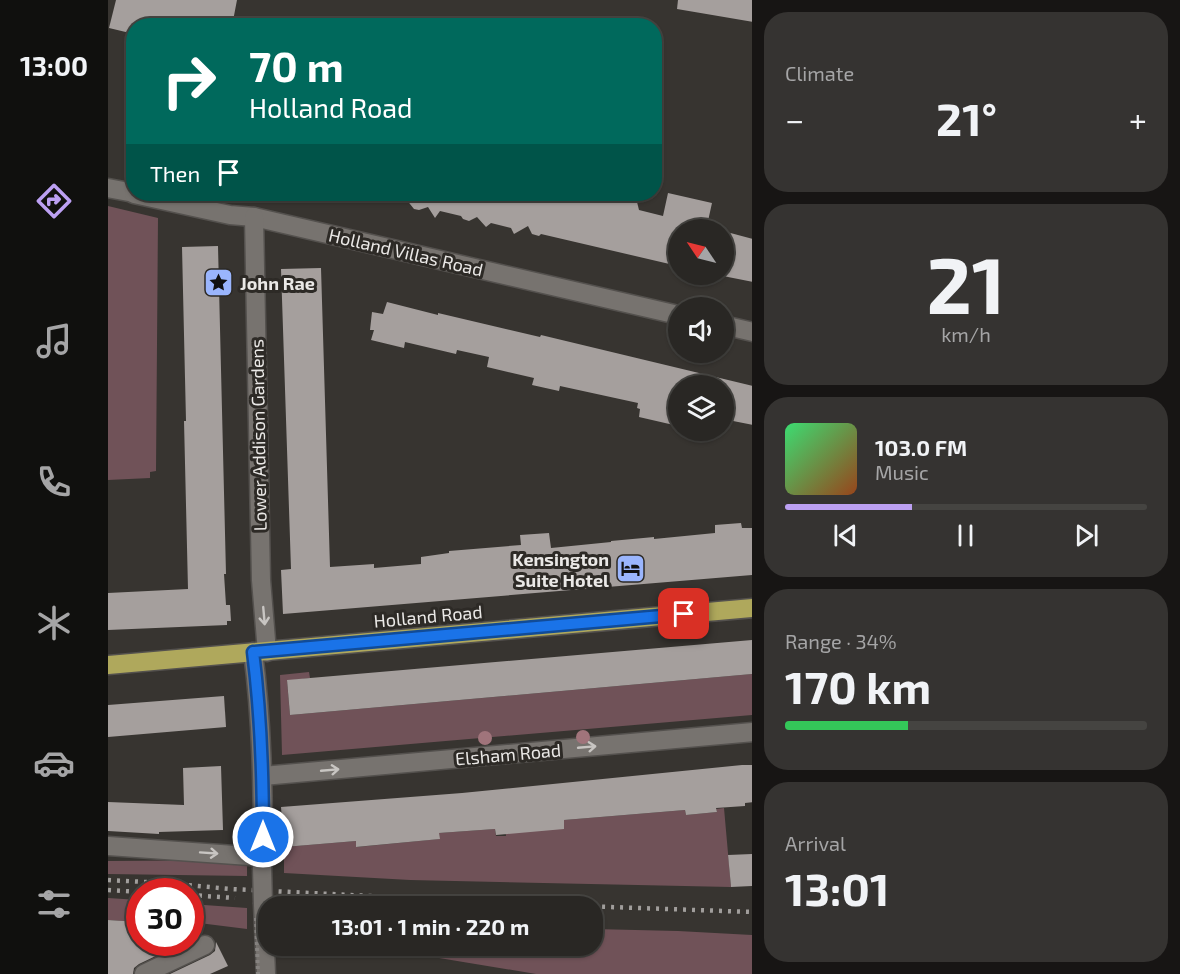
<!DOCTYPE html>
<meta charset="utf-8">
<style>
body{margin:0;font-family:"Exo 2",sans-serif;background:#353331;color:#f1f3f6;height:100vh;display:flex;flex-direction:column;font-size:22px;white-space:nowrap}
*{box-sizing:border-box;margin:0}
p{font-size:20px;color:#a5a5a6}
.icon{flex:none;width:33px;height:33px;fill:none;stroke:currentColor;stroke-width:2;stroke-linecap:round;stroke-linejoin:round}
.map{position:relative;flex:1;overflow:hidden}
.side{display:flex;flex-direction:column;gap:12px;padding:12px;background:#171514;width:428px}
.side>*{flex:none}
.guide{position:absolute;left:18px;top:18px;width:536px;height:183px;border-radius:24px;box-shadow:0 2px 4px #0004,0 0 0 2px #454441;background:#00695c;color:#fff;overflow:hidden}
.needle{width:39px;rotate:305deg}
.controls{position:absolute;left:560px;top:219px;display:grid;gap:12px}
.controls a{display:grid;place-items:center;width:66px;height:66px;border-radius:50%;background:#292724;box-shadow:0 2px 4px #0004,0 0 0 2px #454441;font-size:30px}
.speed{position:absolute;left:18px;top:878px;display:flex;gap:12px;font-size:30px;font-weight:700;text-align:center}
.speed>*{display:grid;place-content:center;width:78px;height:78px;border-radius:50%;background:#292724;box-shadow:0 2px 4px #0004,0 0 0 2px #454441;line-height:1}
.speed .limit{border:9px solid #d22;background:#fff;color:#111}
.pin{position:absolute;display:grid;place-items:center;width:51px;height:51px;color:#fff;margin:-26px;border-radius:12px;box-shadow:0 3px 9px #0006}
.me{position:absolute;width:66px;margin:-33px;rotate:0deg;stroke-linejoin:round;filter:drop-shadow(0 0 4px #0008)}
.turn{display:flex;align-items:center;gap:21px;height:126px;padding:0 24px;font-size:27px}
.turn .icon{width:78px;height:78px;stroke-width:2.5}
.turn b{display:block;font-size:42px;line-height:51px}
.then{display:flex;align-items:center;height:57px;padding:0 24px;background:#0003;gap:12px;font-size:22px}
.big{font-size:45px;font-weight:700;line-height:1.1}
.side .widget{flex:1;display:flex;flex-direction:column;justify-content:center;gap:9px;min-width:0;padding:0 21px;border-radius:24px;background:#353331}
.side .dial{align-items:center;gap:0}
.dial b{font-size:78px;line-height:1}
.song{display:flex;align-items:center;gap:18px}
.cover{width:72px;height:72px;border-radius:9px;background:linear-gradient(135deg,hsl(140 70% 55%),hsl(20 70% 35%))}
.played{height:6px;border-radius:3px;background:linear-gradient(90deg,#bca0f2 35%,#454441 35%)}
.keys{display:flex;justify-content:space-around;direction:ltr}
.heat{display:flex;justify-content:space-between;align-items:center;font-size:33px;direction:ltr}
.charge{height:9px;border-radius:4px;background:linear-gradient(90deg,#34c759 34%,#454441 0)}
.trip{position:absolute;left:150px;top:896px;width:345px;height:60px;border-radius:24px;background:#292724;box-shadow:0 2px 4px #0004,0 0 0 2px #454441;font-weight:700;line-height:60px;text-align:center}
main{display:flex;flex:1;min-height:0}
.dock{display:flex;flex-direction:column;width:108px;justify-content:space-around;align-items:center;background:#10100e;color:#a5a5a6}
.dock .icon{width:42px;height:42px}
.dock .current{color:#bca0f2}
.dock b{font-size:27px;color:#f1f3f6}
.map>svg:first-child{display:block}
.green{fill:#705258}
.building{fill:#a59f9d}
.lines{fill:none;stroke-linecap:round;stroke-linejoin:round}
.minor-casing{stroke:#54514e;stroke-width:21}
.highway-casing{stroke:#54514e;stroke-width:21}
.minor{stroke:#77736f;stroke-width:18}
.highway{stroke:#afa85c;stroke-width:18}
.rail{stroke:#a19e9c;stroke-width:4.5;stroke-dasharray:3 6;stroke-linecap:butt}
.minor-bridge-casing{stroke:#54514e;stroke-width:21;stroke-linecap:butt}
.path-bridge{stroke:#868380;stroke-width:4;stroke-dasharray:3 3;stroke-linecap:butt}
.minor-bridge{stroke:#77736f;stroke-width:18}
.tree{fill:#a0747b}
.oneway{stroke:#c8c5c2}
.route-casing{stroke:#114b97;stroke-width:15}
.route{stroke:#1a73e8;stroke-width:10}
.labels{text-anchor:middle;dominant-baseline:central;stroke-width:6;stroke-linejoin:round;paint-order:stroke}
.street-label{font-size:18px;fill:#eae8e6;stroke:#2d2a26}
.poi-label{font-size:18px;font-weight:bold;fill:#eae8e6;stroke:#2d2a26;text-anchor:start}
</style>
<main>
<nav class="dock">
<b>13:00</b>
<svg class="icon current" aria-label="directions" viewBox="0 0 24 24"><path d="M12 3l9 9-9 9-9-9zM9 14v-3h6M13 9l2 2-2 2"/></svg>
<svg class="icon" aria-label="music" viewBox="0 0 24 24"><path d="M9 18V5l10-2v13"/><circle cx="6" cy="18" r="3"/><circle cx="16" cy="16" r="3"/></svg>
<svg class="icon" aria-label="phone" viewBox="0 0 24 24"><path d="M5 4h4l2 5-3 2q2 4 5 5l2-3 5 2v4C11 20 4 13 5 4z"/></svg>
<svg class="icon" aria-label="climate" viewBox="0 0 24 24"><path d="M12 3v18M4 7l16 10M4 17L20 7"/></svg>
<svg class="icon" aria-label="car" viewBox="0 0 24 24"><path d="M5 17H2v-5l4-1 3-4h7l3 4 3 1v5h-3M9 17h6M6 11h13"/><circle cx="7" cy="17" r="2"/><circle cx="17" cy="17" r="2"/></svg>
<svg class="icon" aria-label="filters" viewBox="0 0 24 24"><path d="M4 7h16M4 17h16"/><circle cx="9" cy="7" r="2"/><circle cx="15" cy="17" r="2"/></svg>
</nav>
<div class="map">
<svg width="645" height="974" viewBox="0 0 645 974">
<rect width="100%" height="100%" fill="#373430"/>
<g class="green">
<polygon points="0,206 50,218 48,471 42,472 42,478 0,480"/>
<polygon points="201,672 202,678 179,681 182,715 644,674 644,715 174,755 172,675"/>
<polygon points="616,808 623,887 302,880 176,873 176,847 248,841 249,847 331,839 331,833 387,829 388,836 398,836 397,827 456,829 456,820 577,810 578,815 609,812 608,809"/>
<polygon points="139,860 139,876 0,874 0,861"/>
<polygon points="0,898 31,900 31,922 0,920"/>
<polygon points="82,904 139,908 139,929 83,922"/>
<polygon points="485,929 570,931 644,935 644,974 428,974 313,955 276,955 308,945 484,945"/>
</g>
<g class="building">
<polygon points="8,0 129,0 124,26 26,26 26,34 1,28"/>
<polygon points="570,0 645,0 645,22 569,9"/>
<polygon points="560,193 604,203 598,230 570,230 570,266 433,234 431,236 424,234 420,226 406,234 403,228 383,223 378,227 369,217 361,221 355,219 353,216 332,211 327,218 320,207 311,210 306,209 294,194 519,194 518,199 529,202 531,210 555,216"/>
<polygon points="615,231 645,239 645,282 615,276"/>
<polygon points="110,246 118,574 116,574 118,605 122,605 123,621 119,621 119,625 0,630 0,593 80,589 76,421 78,421 77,378 74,247"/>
<polygon points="213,268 222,567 266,564 266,568 313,564 313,557 341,553 341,551 413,545 412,535 441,533 443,548 503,542 503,541 546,537 546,539 607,533 607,525 633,523 634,528 645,528 645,575 175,614 173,570 183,569 173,269"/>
<polygon points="279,302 330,315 330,313 432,337 433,335 645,386 645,425 615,419 615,386 570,386 570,426 531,417 532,409 529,408 530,403 452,386 451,391 424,385 426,378 379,367 381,357 349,350 348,354 297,342 296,348 263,340 266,330 262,330 264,312 275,314"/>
<polygon points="645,640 645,674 182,715 179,680"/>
<polygon points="116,696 118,727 0,737 0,705"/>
<polygon points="634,765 645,765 645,802 637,803 637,806 608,808 609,812 578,815 577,810 456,820 456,829 388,835 387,829 331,833 332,839 258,846 248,847 248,841 176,847 173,807 354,793"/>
<polygon points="113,766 115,830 51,832 51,834 0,831 0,802 76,805 75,768"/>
<polygon points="645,854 645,886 623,887 620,855"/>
<polygon points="0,920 32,922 32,942 77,942 31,964 26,968 25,974 0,974"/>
<polygon points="108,942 120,966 102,974 62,974 102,955 107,951"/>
</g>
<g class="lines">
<defs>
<g id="minor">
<polyline points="0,188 26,193"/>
<polyline points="26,194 122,215 146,217 570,315"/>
<polyline points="146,217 153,580 159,652"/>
<polyline points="615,325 645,332"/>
<path d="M145,652C154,721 155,789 155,857L154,867"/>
<polyline points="155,776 645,732"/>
<polyline points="0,846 155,857"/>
<polyline points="155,904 158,974"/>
<polyline points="36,974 97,945"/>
</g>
<polyline id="highway" points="0,665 645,608"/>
</defs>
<use href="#minor" class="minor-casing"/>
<use href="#highway" class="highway-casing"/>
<use href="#minor" class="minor"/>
<use href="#highway" class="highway"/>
<g class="rail">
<polyline points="0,880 56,883 123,889 302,898 369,898 444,905 645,912"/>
<polyline points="0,890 32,892"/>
<polyline points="82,895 127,898"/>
</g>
<defs>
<polyline id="minor-bridge" points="154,867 155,904"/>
</defs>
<use href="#minor-bridge" class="minor-bridge-casing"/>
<polyline class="path-bridge" points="148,918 150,974"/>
<use href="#minor-bridge" class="minor-bridge"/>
</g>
<g class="tree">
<circle cx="475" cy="737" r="7"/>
<circle cx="377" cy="738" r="7"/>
</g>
<defs><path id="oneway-shaft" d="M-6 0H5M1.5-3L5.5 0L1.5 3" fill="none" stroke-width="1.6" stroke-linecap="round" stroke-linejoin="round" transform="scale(1.5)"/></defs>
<g class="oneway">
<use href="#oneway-shaft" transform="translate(156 616) rotate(85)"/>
<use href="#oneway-shaft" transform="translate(479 747) rotate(-5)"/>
<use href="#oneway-shaft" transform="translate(222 770) rotate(-5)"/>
<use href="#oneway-shaft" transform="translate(101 853) rotate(4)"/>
</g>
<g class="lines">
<defs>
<path id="route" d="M155,837C155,775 153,714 145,652L576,614"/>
</defs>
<use href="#route" class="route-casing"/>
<use href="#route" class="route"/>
</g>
<defs>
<symbol id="sight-square" viewBox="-11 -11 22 22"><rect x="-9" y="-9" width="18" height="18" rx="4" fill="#9ab5fd" stroke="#2d2a26"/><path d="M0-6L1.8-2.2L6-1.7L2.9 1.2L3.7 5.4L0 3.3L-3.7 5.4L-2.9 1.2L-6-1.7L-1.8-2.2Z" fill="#111"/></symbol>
<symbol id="hotel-square" viewBox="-11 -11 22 22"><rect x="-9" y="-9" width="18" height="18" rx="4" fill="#9ab5fd" stroke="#2d2a26"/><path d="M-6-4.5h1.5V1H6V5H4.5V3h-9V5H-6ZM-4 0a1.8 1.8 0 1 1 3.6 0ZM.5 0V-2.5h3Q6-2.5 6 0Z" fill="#111"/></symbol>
</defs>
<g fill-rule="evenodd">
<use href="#sight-square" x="94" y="266" width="33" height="33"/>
<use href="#hotel-square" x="506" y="552" width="33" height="33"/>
</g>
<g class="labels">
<g class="street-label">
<text transform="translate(298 252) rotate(13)">Holland Villas Road</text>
<text transform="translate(150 435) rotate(-91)">Lower Addison Gardens</text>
<text transform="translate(320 616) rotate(-5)">Holland Road</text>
<text transform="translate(400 754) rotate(-5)">Elsham Road</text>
</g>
<g class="poi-label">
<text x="132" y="283">John Rae</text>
<text x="501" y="559" text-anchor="end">Kensington<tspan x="501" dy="21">Suite Hotel</tspan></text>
</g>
</g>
</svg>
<div class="controls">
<a><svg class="needle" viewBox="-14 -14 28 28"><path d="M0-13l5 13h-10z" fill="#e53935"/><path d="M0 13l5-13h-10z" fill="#a5a5a6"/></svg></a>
<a><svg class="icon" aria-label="sound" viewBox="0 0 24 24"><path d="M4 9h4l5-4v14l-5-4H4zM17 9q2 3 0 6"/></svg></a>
<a><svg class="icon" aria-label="layers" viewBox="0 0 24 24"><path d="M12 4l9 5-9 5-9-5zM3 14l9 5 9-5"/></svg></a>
</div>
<div class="speed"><div class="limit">30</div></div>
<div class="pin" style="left:576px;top:614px;background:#d93025"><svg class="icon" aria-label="arrive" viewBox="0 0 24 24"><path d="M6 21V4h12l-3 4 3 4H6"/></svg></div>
<svg class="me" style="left:155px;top:837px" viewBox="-20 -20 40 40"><circle r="17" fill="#1a73e8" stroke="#fff" stroke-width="3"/><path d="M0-11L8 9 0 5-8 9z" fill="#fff"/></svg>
<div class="trip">13:01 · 1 min · 220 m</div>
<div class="guide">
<div class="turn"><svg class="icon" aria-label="right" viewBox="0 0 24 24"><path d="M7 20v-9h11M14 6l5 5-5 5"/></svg><div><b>70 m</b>Holland Road</div></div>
<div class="then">Then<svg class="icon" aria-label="arrive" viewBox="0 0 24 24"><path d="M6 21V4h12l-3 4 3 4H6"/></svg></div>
</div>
</div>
<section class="side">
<div class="widget"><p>Climate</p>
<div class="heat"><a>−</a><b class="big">21°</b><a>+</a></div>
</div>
<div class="widget dial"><b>21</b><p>km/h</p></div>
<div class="widget">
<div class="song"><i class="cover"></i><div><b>103.0 FM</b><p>Music</p></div></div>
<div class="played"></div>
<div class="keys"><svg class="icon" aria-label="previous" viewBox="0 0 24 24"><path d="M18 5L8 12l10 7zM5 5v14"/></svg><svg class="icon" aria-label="pause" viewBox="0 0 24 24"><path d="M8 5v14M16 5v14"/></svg><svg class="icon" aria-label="next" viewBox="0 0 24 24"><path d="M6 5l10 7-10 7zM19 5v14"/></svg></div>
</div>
<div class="widget"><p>Range · 34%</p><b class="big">170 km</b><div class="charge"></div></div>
<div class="widget"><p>Arrival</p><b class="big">13:01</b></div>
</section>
</main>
